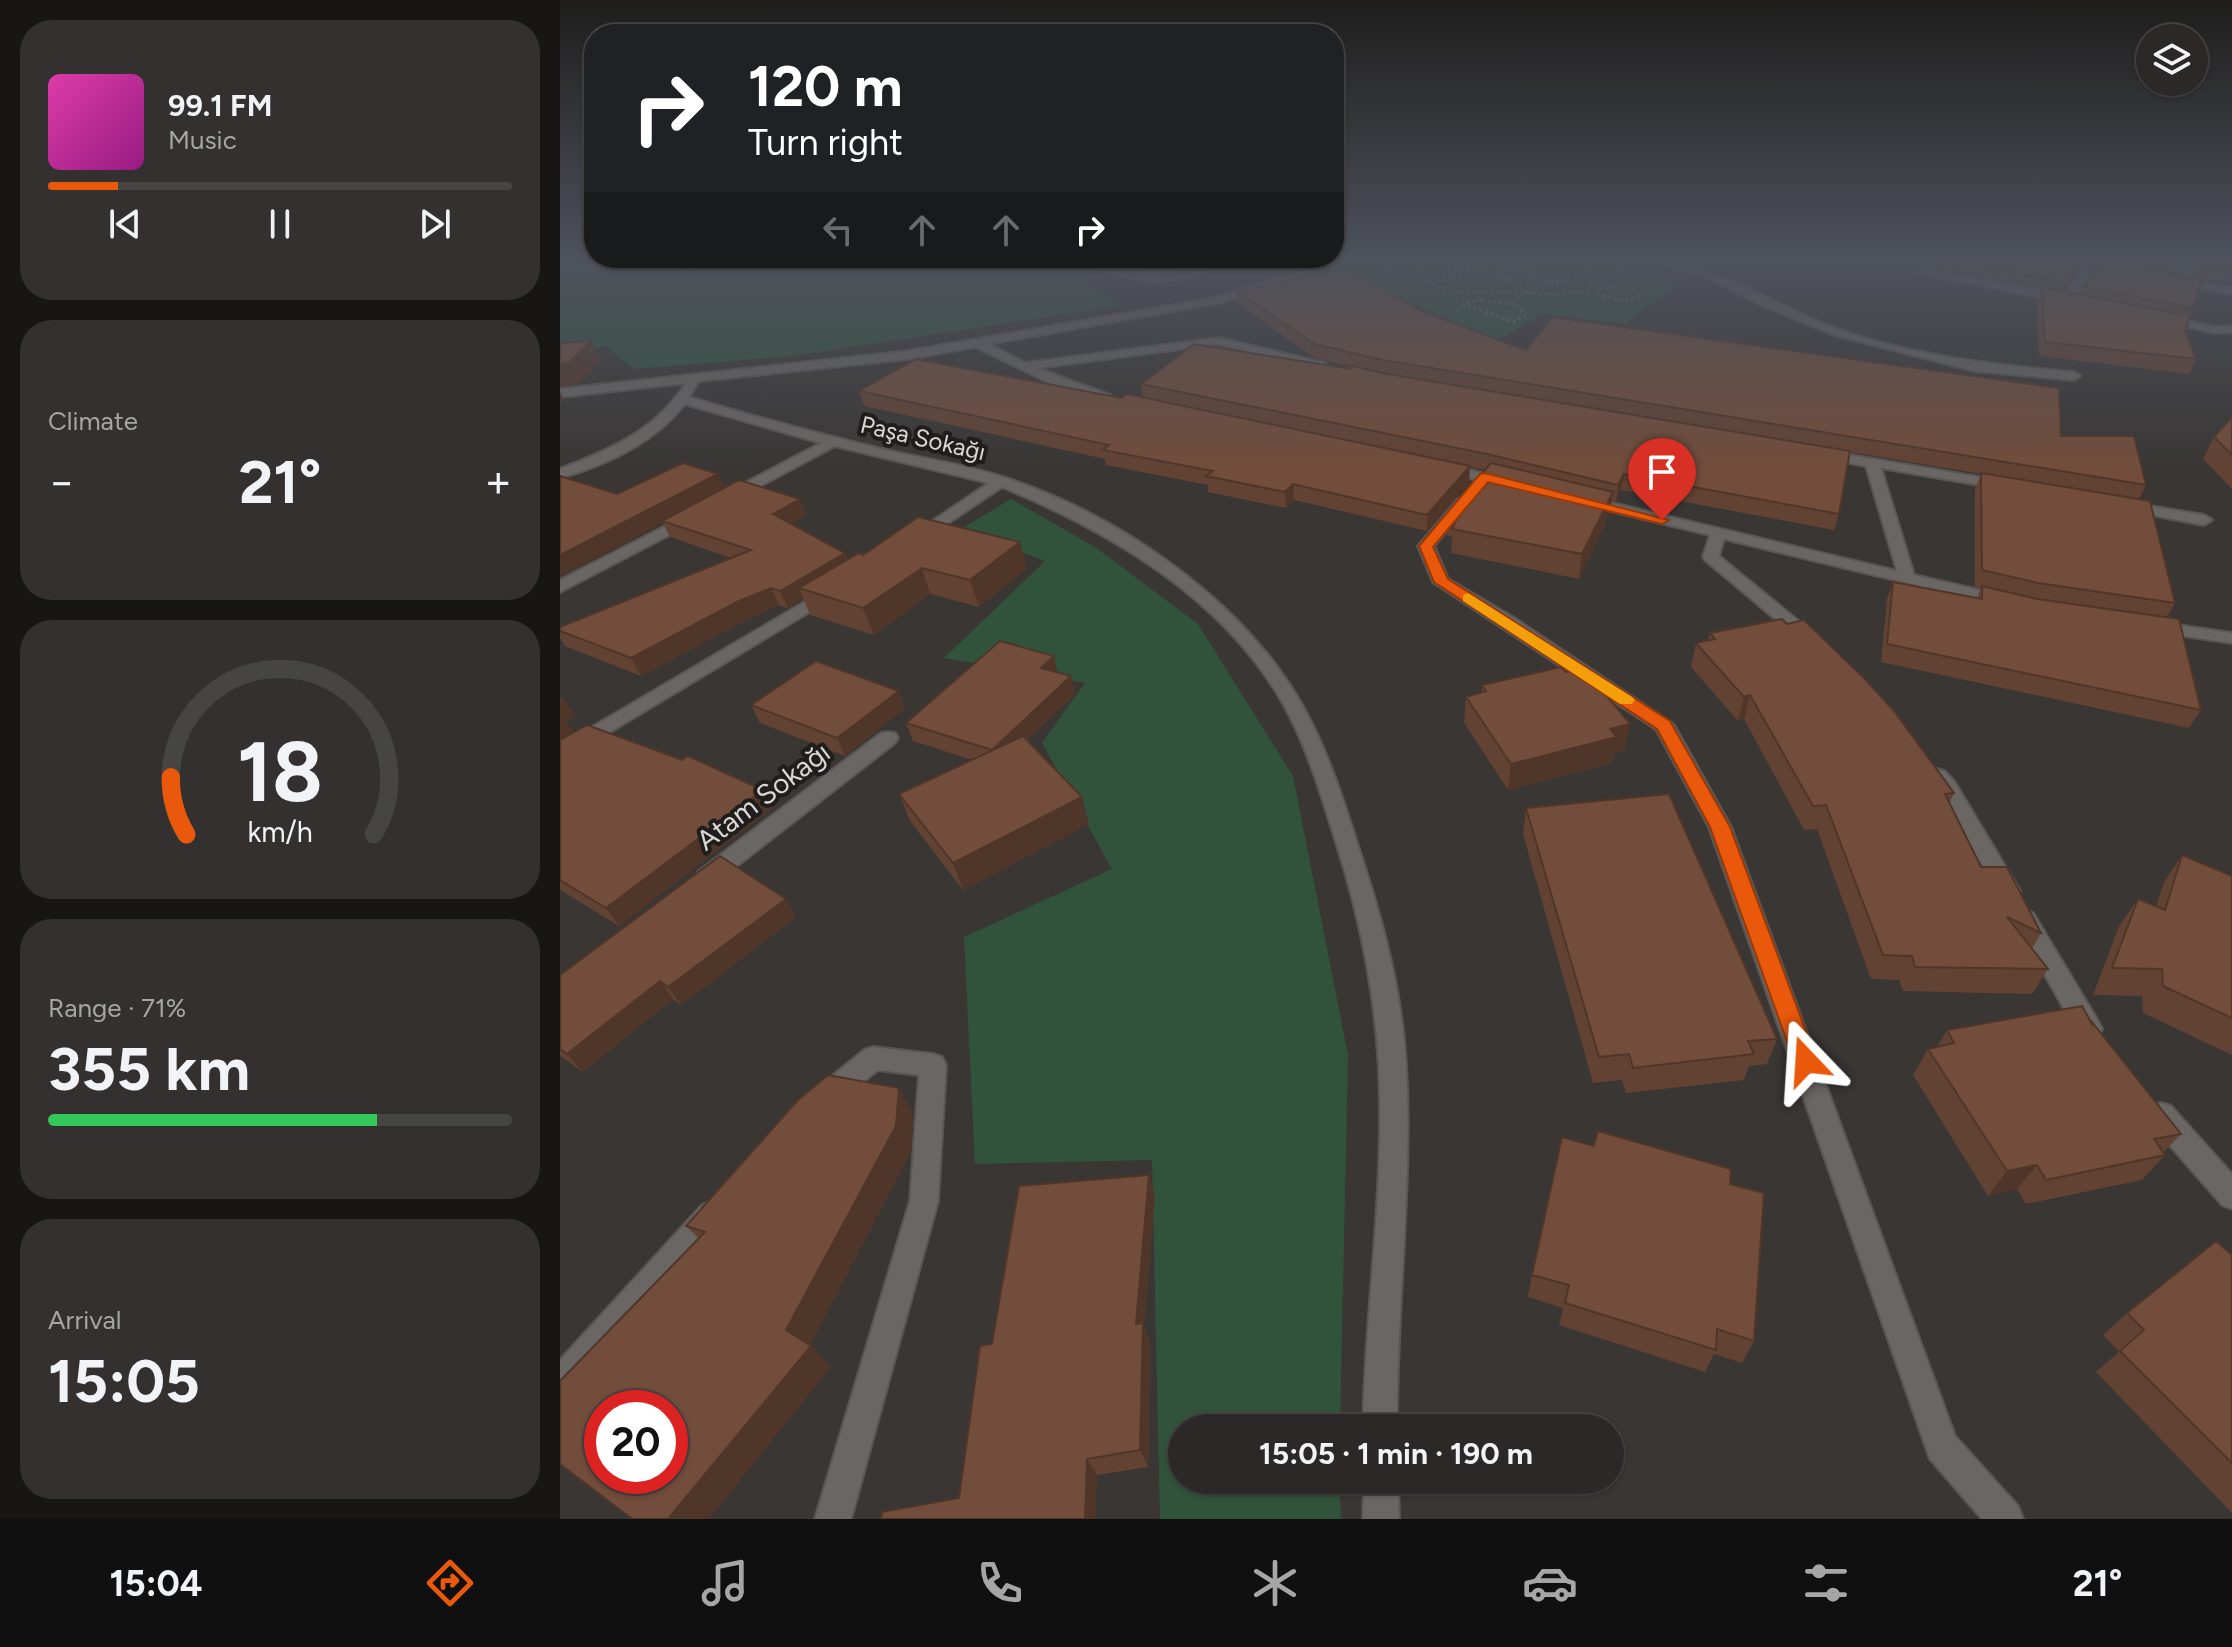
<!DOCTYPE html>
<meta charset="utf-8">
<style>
body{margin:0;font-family:Figtree,sans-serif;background:#33302f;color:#f1f3f6;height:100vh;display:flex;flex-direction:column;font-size:30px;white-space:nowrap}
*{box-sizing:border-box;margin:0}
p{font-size:26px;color:#a6a6a7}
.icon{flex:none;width:44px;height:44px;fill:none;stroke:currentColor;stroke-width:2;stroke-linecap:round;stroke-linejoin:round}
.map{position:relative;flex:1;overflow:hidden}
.sheet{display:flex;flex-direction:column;gap:20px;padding:20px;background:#181615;width:560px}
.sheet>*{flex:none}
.guide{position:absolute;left:24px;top:24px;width:760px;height:244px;border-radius:32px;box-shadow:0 2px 6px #0004,0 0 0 2px #474444;background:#202124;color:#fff;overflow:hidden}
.buttons{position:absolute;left:1576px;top:24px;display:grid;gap:16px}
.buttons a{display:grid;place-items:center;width:72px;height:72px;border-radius:50%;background:#2b2827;box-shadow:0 2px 6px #0004,0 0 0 2px #474444;font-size:40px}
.speed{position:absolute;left:24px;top:1390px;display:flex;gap:16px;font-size:40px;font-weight:700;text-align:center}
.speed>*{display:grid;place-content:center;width:104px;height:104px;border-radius:50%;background:#2b2827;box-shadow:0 2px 6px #0004,0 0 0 2px #474444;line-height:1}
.speed .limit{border:12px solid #d22;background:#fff;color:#111}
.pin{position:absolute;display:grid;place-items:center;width:68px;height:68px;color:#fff;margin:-82px -34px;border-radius:50% 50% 50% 0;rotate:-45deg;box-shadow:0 0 8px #0007}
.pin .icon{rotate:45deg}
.me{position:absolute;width:88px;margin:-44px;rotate:340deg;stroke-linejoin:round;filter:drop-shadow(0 0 6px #0008)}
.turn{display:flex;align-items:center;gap:28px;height:168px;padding:0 32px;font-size:36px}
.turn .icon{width:104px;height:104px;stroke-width:2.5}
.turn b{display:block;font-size:56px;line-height:68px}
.lanes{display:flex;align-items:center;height:76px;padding:0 32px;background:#0003;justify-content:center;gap:40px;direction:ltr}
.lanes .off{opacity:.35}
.big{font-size:60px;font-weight:700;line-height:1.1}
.sheet .tile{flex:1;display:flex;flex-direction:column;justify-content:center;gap:12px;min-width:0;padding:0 28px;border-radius:32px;background:#33302f}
.sheet .dial{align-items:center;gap:0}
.dial svg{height:208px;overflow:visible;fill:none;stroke:#474444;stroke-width:7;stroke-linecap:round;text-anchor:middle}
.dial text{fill:#f1f3f6;stroke:none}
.song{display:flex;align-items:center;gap:24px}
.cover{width:96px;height:96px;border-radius:12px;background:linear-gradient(135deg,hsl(320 70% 55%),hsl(310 70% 35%))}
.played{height:8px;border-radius:4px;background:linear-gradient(90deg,#ea580c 15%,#474444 15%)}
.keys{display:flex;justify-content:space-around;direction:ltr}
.heat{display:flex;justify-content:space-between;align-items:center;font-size:44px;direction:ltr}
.charge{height:12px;border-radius:6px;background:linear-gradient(90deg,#34c759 71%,#474444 0)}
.trip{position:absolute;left:608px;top:1414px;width:456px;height:80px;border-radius:40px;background:#2b2827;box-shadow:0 2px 6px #0004,0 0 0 2px #474444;font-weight:700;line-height:80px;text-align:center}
.tabs{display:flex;height:128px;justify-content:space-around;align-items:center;background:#111010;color:#a6a6a7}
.tabs .icon{width:56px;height:56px}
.tabs .selected{color:#ea580c}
.tabs b{font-size:36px;color:#f1f3f6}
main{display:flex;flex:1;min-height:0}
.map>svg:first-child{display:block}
.green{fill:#31533c}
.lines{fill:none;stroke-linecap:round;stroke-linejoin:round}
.minor-casing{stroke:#585553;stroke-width:4}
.path{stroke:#6e6b6a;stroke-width:3;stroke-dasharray:3 3;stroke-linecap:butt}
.minor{fill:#6a6664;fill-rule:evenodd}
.wall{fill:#624233}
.shaded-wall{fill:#503629}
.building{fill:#724d3b;stroke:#503629;stroke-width:2;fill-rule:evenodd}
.route{fill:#ea580c;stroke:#983908;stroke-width:2}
.slow{fill:#f59e0b}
.labels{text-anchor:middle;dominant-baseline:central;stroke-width:8;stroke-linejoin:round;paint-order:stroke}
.far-street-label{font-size:24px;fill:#dad7d6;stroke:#1f1e1d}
.street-label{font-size:28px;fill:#dad7d6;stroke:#1f1e1d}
</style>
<main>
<section class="sheet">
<div class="tile">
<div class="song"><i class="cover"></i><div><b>99.1 FM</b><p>Music</p></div></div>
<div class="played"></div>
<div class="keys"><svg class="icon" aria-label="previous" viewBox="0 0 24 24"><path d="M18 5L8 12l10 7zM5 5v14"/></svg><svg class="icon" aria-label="pause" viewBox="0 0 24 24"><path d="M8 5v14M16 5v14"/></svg><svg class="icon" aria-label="next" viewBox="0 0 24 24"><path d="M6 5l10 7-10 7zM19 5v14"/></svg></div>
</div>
<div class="tile"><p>Climate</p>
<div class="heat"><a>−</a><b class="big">21°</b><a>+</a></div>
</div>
<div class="tile dial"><svg viewBox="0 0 100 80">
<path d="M14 69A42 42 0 1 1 86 69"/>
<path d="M14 69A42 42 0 0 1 8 47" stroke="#ea580c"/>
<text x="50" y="56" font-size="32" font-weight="700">18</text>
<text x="50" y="72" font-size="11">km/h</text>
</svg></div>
<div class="tile"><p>Range · 71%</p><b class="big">355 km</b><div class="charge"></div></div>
<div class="tile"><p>Arrival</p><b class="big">15:05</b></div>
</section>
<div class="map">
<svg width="1672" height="1519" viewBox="0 0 1672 1519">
<rect width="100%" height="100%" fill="#393634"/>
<g class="green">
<polygon points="384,258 496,258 560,306 233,356 74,369 45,346 0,355 0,272 235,271"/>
<polygon points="791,258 1040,258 1065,269 1120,283 1065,324 983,314 937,341 796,279 780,264"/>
<polygon points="451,499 535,547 638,624 733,776 788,1055 780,1428 622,1428 622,1480 779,1480 781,1519 600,1519 592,1160 415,1164 404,937 552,869 482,743 525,683 384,658 485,561 401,529"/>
</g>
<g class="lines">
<defs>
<g id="minor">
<polygon points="319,258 368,258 254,269 0,269 0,263 254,263"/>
<path d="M519,258C551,258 579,277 612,274C631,273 646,258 665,258C628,292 559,285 519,258Z"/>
<path d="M763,258H775L749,275L659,303L429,344L465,363L659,338L765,363L767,366L761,370L659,344L477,368L550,395V401L546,402L492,384L415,347L348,359L139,381L129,397C195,417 260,434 326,450C366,459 408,465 446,478C559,515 682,600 741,703C768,750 784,802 800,852C823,921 842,992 846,1065C853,1186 836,1307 837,1428H803C805,1321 821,1215 820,1108C820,1020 805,936 779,852C763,801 748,747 721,700C660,596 550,532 442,487L363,540H353V534L429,483L275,446L174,500H164V494L261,443L125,404C94,443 47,465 0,478V469C51,449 95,431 126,383L0,397V389L348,351L653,298L741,271Z"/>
<path d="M1080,258C1150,258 1215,307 1280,330C1354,356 1436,365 1514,372L1520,376L1514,380L1415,371L1274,335L1197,303L1147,277Z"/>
<path d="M1367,258H1378L1368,269L1503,295L1521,275L1474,258C1493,258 1519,260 1532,275L1513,297L1528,302L1523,305L1505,302L1357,273L1356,271Z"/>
<polygon points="1632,258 1642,258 1629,280 1672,288 1672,294 1609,282 1609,278 1620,278"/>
<polygon points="1601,315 1655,327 1672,326 1672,332 1655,333 1597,320 1597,316"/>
<polygon points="1261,450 1448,482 1448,488 1443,489 1321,468 1354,575 1449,597 1451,601 1449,605 1443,606 1164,539 1159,556 1258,637 1261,641 1258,645 1246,645 1145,560 1143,557 1150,535 1022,504 1020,501 1027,497 1337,571 1306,466 1256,457 1254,454"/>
<polygon points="882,464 950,479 952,482 945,486 877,471 877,465"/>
<polygon points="903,498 910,502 874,546 888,579 954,618 1114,725 1171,827 1395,1436 1458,1506 1463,1519 1422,1519 1370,1459 1149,827 1096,729 873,582 858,546 898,499"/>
<polygon points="1565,502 1644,515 1652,520 1644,525 1560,509 1560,503"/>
<polygon points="131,513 139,518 136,521 0,592 0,580"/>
<polygon points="270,587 278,592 276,596 0,762 0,746"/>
<polygon points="1597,622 1672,633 1672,643 1591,631 1588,627"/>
<polygon points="328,732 335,733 338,738 335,743 155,883 147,885 139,883 136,877 139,871 321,733"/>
<polygon points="1377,769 1384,771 1394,781 1460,891 1457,897 1449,900 1441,897 1379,791 1367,776"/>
<polygon points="1465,910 1473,913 1538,1021 1542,1029 1538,1037 1529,1040 1520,1037 1453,919 1457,913"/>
<polygon points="313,1047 373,1054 382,1057 386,1065 378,1201 291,1519 255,1519 350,1201 359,1075 318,1070 278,1102 269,1106 260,1102 256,1094 260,1086 304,1050"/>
<polygon points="1601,1103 1611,1106 1672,1174 1672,1209 1662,1205 1591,1124 1587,1115 1591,1106"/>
<polygon points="152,1201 162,1205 167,1215 162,1225 12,1396 0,1400 0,1360 142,1205"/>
<polygon points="804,1480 838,1480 839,1519 803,1519"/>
</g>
</defs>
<use href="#minor" class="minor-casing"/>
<g class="path">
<polyline points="812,258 811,264 831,268 851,264 850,258"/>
<polyline points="865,258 856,268 870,283 891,291 999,294 1030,290 1033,283 1022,258"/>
<path d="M885,258V266C913,281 957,288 981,264L978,258"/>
<polyline points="902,258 904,267 936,274 967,266 965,258"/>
<polyline points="916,258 927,260"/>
<polyline points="933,258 937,273 970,293 988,281 1003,282 999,285 987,284"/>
<polyline points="937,262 963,268"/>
<polyline points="866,280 904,267 950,258"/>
<polyline points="1001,280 1029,276"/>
<polygon points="1048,286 1075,289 1080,296 1062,301 1038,294 1041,288"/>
<polygon points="921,300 955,304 965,315 954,322 903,304"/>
</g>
<use href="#minor" class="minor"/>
</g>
<g class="wall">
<polygon points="1329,258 1364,258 1358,264"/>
<polygon points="1377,258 1519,267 1516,276 1502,291 1518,294 1522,286 1533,273 1522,263 1507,258 1563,258 1571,266 1632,308 1629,316 1625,330 1636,359 1629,374 1479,356 1477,300 1482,288 1374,267"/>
<polygon points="1567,258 1628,258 1619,274 1576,265"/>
<polygon points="1672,258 1672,283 1635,277 1639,268"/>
<polygon points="677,291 861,311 966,350 1501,436 1586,485 1579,499 1615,603 1606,618 1641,710 1629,728 1321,662 1327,599 1333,582 1417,598 1421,588 1415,587 1415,489 1421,474 1290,452 1279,514 1274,530 1061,490 1056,501 1052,500 1049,515 1019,579 891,553 892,537 887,536 888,512 925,470 910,467 909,482 867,531 734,500 726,508 648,492 648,485 546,465 545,459 304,406 299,391 583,398 581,384 784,368 784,365 755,358 678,304"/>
<polygon points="1672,417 1672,489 1643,459 1654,437"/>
<polygon points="164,488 247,515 231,524 285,553 288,560 303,555 467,568 419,607 370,594 314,635 250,615 243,598 228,608 219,605 186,620 81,676 5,646 0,638 0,627 171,558 110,537 103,523 57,494"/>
<polygon points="1150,633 1394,793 1390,802 1421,867 1481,933 1472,949 1488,969 1472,994 1343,991 1339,980 1311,979 1257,829 1244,830 1184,719 1178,721 1131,667 1136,643 1148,641"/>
<polygon points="498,673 515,694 467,740 529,824 403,890 350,821 339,794 412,760 353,741 346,723"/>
<polygon points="922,685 1065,750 1054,753 1052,763 948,790 904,723 906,697 922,692"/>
<polygon points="0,697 15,716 6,721 13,732 203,790 212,808 59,926 0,890"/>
<polygon points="191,705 345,708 285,756 200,723"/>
<polygon points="966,808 1217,1039 1207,1064 1189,1066 1184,1080 1066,1093 1062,1080 1033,1083 963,834"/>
<polygon points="1622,855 1672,876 1672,1055 1583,1013 1582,996 1533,995 1559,926 1578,899 1596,907 1604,882"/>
<polygon points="236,917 121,1005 113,999 23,1072 0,1056 0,975"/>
<polygon points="1531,1023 1621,1134 1603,1153 1605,1155 1582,1180 1466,1204 1457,1189 1428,1196 1353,1075 1368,1049 1377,1047 1387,1030"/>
<polygon points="353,1113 351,1151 250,1345 271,1367 126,1226"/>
<polygon points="589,1175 595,1196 584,1327 590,1341 588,1467 537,1475 535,1519 321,1519 399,1498 432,1344"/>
<polygon points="1170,1184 1194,1341 1182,1363 1154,1354 1145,1372 999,1325 1003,1308 968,1297 972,1275"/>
<polygon points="1672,1255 1672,1513 1536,1372 1559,1352 1543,1335 1567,1313"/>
</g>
<g class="shaded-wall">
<polygon points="1519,267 1516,276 1502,292 1506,282"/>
<polygon points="31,341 41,361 19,384 0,387 0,364"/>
<polygon points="0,392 4,400 0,404"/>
<polygon points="910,466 909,482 867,531 867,515"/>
<polygon points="158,474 165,490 102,521 103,523 0,577 0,555"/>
<polygon points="1064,474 1061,490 1056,501 1058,485"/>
<polygon points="733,484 734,500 726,508 725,492"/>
<polygon points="1053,492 1049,515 1019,579 1022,554"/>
<polygon points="240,499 247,515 220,530 213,514"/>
<polygon points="460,542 467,568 419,607 410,580"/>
<polygon points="285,553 292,570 239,588 243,598 228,608 220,591"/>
<polygon points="362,568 370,594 314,635 303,608"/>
<polygon points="211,588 219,605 186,620 81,676 71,658 177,602"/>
<polygon points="494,656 498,674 481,668"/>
<polygon points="511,676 515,694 438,768 432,750"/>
<polygon points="339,691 345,708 285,756 277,738"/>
<polygon points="1190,695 1184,719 1178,721 1184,697"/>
<polygon points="3,698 15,716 6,721 15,734 0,744 0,700"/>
<polygon points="1070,724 1065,750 1054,753 1052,763 948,790 951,764 1050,729"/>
<polygon points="203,790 212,808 59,926 46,908"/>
<polygon points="522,797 529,824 403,890 393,863"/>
<polygon points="226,899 236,917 121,1005 108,987"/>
<polygon points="100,981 113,999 23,1072 7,1054"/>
<polygon points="339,1088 353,1113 351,1151 248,1349 251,1346 271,1367 149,1519 108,1519 226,1330"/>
<polygon points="1477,1165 1457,1189 1428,1196 1447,1171"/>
<polygon points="589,1175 595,1196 584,1327 590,1341 588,1467 580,1450 576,1324"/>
<polygon points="527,1459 537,1475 535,1519 525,1519"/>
</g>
<g class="building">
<polygon points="1378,258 1498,258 1519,267 1506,282"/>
<polygon points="1530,258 1563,258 1571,266 1642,280 1632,308 1522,286 1539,266"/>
<polygon points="1591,258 1627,258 1624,264"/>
<polygon points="1644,258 1672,258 1672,273 1639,268"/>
<polygon points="786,268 861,311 966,350 992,317 1499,388 1501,436 1574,436 1586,485 823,360 754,344 677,291"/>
<polygon points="1482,287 1630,316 1625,330 1636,359 1485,342"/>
<polygon points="31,341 9,363 0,364 0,343"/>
<polygon points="634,344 791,369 784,364 822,373 1290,451 1279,514 1064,474 1058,485 927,454 581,384"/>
<polygon points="356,359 561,398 567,394 910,466 867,515 733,484 725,492 646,476 653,471 543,450 549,445 299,391"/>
<polygon points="1672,417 1672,455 1654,437"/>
<polygon points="123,463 158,474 0,555 0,476 57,494"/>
<polygon points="931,463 1053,492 1022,554 892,529 899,514 888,512"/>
<polygon points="1421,473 1590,501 1615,603 1478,583 1422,570"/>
<polygon points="179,480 240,499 213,514 285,553 220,591 211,588 177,602 71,658 0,631 0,627 191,550 102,521"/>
<polygon points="358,517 460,542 410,580 362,568 303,608 239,588 299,553 303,555"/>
<polygon points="1333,582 1422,599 1422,586 1477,599 1619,619 1641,710 1327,644"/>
<polygon points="1222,619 1227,624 1244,620 1304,678 1334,711 1394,793 1385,794 1421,867 1447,867 1481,933 1447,917 1488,969 1355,967 1352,956 1323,955 1266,805 1253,806 1190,695 1184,697 1136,643 1155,639 1150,633"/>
<polygon points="440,641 494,656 481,668 511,676 432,750 346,723"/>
<polygon points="256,661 339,691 277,738 191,705"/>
<polygon points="1001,667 1006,672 1024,668 1070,724 1050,729 1057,737 951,764 906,697 926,691 922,685"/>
<polygon points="27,725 122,760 128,756 203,790 46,908 0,880 0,740"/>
<polygon points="463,736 522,797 393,863 339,794"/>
<polygon points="1109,794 1217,1039 1188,1041 1194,1054 1073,1068 1069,1054 1039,1057 966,808"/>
<polygon points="1622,855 1672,876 1672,1018 1603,986 1602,969 1552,968 1578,899 1605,910"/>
<polygon points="160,856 226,899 108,987 100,981 7,1054 0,1049 0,975"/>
<polygon points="1522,1006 1532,1024 1532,1022 1621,1134 1594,1139 1605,1155 1486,1180 1477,1165 1447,1171 1368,1049 1394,1043 1387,1030"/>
<path d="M268,1075L339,1088L336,1126L226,1330L251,1346L108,1519H72L0,1464V1381L145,1232L126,1226L238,1100ZM42,1408H110V1476H42Z"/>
<polygon points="1038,1131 1171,1169 1170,1184 1204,1193 1194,1341 1157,1329 1156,1350 1005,1303 1009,1285 972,1275 1002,1137 1034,1146"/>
<polygon points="589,1175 576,1324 583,1323 580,1450 527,1459 525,1519 321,1519 322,1512 399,1498 420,1346 432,1344 459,1186"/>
<polygon points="1656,1241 1672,1255 1672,1463 1560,1351 1584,1330 1567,1313"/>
</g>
<linearGradient id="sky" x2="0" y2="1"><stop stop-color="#1f1e1d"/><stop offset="0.55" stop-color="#4e525c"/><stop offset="1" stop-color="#4e525c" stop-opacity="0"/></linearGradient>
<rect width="1672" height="471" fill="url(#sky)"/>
<polygon class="route" points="925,473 1109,520 1102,524 928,482 873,547 888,579 1110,721 1170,827 1257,1061 1254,1068 1246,1071 1237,1068 1234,1061 1150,827 1097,729 874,582 859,546 920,474"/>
<polygon class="slow" points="908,593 1072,697 1075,700 1072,704 1060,704 903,601 903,595"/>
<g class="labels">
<g class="far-street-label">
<text transform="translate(363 438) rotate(13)">Paşa Sokağı</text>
</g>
<g class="street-label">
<text transform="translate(203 796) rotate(-37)">Atam Sokağı</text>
</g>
</g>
</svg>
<div class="buttons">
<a><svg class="icon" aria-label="layers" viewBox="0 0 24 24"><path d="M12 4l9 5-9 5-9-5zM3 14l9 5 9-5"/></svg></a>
</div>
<div class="speed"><div class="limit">20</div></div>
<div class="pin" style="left:1102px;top:520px;background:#d93025"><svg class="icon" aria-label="arrive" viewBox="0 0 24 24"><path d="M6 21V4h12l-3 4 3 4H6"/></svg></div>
<svg class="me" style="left:1246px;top:1061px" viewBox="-20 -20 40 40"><path d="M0-17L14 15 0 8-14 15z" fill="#ea580c" stroke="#fff" stroke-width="4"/></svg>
<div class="trip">15:05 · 1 min · 190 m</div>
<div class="guide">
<div class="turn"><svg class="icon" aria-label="right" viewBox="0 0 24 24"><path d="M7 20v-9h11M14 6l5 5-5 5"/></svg><div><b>120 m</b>Turn right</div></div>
<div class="lanes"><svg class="icon off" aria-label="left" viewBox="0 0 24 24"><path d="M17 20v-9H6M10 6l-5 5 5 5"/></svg><svg class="icon off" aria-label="ahead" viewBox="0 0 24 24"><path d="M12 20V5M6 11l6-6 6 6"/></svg><svg class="icon off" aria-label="ahead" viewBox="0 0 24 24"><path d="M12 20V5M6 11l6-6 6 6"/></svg><svg class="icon" aria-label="right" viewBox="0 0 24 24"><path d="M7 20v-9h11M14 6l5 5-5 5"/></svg></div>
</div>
</div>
</main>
<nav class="tabs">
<b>15:04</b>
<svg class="icon selected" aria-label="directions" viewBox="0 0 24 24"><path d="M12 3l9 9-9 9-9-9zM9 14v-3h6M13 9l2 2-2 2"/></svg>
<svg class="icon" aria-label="music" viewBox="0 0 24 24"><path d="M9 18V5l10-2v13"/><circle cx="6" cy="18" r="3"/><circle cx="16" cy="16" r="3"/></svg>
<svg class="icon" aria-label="phone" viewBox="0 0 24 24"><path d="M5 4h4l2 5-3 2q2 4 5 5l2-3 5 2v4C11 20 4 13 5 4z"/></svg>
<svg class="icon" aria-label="climate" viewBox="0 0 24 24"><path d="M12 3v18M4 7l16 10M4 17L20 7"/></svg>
<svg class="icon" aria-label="car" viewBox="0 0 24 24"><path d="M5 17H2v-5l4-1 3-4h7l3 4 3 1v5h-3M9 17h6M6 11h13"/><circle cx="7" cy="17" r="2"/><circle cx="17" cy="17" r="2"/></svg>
<svg class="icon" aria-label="filters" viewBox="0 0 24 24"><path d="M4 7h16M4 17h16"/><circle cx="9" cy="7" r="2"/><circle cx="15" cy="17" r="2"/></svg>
<b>21°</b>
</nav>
